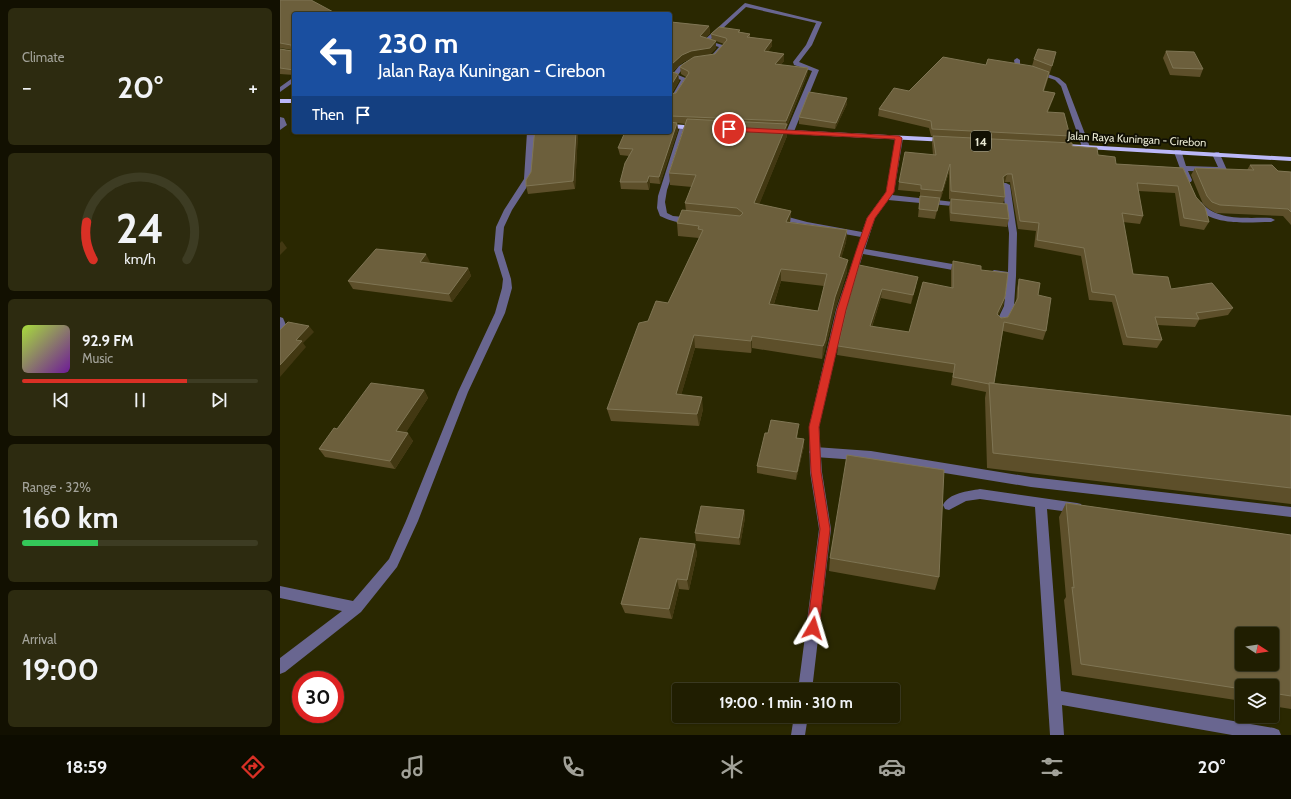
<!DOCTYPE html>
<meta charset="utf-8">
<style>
body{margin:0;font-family:Cabin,sans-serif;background:#2d2b10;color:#f1f3f6;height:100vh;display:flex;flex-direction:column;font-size:15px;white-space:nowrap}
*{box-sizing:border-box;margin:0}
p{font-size:13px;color:#a2a299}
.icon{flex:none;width:22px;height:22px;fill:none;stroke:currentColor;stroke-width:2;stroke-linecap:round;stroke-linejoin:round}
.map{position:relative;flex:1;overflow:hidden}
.panel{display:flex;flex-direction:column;gap:8px;padding:8px;background:#121001;width:280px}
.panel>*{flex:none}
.banner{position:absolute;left:12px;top:12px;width:380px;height:122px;border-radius:4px;box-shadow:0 1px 3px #0004,0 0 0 1px #3d3c23;background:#1a4fa0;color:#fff;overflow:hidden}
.needle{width:26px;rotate:102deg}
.tools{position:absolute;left:955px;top:627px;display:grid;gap:8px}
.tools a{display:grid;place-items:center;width:44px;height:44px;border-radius:4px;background:#201e01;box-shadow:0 1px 3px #0004,0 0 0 1px #3d3c23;font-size:20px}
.speed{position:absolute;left:12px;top:671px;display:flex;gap:8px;font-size:20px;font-weight:700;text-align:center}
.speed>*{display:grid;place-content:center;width:52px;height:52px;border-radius:50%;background:#201e01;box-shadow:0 1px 3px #0004,0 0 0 1px #3d3c23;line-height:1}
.speed .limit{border:6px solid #d22;background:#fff;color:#111}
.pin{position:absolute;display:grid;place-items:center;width:34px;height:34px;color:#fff;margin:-17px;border:2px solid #fff;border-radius:50%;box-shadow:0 1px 4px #0007}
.me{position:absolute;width:44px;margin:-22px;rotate:7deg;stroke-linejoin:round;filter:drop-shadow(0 0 3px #0008)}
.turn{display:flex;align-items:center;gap:14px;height:84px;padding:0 20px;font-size:18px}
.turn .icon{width:52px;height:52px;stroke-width:2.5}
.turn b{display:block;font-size:28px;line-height:34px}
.then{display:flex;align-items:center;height:38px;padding:0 20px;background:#0003;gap:8px;font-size:15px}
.big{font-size:30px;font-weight:800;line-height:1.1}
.panel .widget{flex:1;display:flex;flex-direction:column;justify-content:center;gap:6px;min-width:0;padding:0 14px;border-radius:6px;background:#2d2b10}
.panel .dial{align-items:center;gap:0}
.dial svg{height:104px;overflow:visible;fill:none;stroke:#3d3c23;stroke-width:7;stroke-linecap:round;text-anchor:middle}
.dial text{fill:#f1f3f6;stroke:none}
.song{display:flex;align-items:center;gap:12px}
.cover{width:48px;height:48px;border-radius:6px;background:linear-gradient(135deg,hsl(80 70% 55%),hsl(280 70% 35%))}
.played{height:4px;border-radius:2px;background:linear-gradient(90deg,#d93025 70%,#3d3c23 70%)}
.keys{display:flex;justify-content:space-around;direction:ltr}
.heat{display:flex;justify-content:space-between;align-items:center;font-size:22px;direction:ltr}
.charge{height:6px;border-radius:3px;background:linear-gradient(90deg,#34c759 32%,#3d3c23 0)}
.trip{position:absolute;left:392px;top:683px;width:228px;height:40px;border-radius:4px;background:#201e01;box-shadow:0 1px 3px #0004,0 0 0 1px #3d3c23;font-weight:800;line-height:40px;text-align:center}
.dock{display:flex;height:64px;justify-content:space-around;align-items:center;background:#0d0c00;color:#a2a299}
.dock .icon{width:28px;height:28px}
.dock .current{color:#d93025}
.dock b{font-size:18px;color:#f1f3f6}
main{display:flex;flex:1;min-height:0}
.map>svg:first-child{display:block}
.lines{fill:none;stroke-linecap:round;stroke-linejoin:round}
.service{fill:#696690;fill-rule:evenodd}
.minor{fill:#696690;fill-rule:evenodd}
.trunk{fill:#bbb8f8;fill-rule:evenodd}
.wall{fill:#5d4f2a;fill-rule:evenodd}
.shaded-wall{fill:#423812}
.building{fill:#6c5f3c;stroke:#7f7554;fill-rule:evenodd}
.route{fill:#d93025;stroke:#8d1f18}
.labels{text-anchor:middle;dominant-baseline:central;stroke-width:4;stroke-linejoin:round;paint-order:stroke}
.far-street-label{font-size:11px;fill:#e9e9d3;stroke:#111003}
.shield{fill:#111003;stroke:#a8a895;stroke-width:1}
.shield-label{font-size:12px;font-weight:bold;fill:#e9e9d3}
</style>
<main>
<section class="panel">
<div class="widget"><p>Climate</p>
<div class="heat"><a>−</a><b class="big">20°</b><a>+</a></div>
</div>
<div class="widget dial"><svg viewBox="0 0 100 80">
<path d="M14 69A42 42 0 1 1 86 69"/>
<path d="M14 69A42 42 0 0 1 9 40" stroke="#d93025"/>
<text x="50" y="56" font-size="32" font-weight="700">24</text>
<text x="50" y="72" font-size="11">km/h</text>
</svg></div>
<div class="widget">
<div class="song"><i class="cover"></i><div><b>92.9 FM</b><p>Music</p></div></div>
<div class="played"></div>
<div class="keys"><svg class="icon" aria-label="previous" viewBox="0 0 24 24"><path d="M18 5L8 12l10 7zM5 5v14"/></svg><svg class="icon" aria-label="pause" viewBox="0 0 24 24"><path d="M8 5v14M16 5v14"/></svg><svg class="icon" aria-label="next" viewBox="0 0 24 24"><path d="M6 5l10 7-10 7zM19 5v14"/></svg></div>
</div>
<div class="widget"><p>Range · 32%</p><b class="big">160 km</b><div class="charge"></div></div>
<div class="widget"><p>Arrival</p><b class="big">19:00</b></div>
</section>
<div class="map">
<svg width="1011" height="735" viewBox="0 0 1011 735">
<rect width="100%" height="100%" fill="#2a2801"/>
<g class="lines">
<g class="service">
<polygon points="737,58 740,60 740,64 779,78 786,84 810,147 809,149 803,149 802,147 781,86 775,80 735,66 734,60"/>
<polygon points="0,117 4,118 7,125 0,130"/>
<polygon points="895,150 901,150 906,166 938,167 932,154 936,152 939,152 947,170 943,172 908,171 912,180 911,182 905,182 894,152"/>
<path d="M915,202H921C937,222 968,217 991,218L995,220L991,222C966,222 931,227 914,204Z"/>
<polygon points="535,447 591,451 751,477 1011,507 1011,517 751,487 591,461 535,457 531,455 529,452 531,449"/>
<path d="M700,489L797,503L801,504L803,508L801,512L797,513L767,509L781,691L994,728L999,730L1001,735H952L782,705L784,735H770L755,507L700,499L686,501L669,510L665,509L663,505C669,493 688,491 700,489Z"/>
</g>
<g class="minor">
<polygon points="465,3 542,22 532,45 519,62 539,70 513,134 510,134 506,132 532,71 514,65 513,62 526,45 536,23 466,7 429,41 446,46 437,56 433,56 432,55 439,47 422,42"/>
<polygon points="409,60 414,61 403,68 398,75 408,79 396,99 390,100 390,96 392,96 401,80 391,76 399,66"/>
<polygon points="14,77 14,82 0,92 0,87"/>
<path d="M404,125L408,127L387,190L385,202L387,213L393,216L414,218L415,220C407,227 388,220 380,216L377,208L378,196L400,127Z"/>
<polygon points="247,132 255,132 252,179 232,210 224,227 222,250 231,279 232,288 225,313 188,392 138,521 117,567 81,612 5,672 0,674 0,658 62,611 0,598 0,586 73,601 109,559 126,521 178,392 215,313 222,288 223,279 214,250 216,227 224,210 244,179"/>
<polygon points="616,136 622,136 623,138 614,192 612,195 683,203 687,205 683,207 608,200 595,218 585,249 684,266 688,269 684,272 583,254 566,310 539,427 542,472 551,529 532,690 518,690 539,529 530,472 529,427 556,310 581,237 526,227 494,218 493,216 497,214 527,222 582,232 587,218 606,192"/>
<polygon points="723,183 726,183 730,185 737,233 736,276 734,306 724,325 721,326 716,323 724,306 727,278 711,275 710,273 714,270 728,272 729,233 722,185"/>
<polygon points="0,317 3,318 6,325 3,329 0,330"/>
<polygon points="514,716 528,716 525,735 511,735"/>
</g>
<g class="trunk">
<rect x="0" y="99" width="14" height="4"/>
<polygon points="390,124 419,126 423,128 419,130 390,128"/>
<polygon points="489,129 667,138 671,140 667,142 492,133 488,131"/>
<polygon points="787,144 1011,157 1011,161 790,148 787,148"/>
</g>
</g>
<g class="wall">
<polygon points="0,0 57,14 14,14 14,75 0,74 0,49 12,51 12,50 0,48"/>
<path d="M390,22L429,26L430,33L425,38L432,40L431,34L460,30V32L470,34V37L492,40V46L488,51L504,54V61L500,65L528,68L527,75L507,126V136L479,204L511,211L510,222L567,230L566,242L561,258L567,272L555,310L544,353L542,359L472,348L471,353L415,348L401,395L423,409L419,426L331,421L327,409L368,321L388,303L419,238L398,236L397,223L406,211L405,203L412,187L390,185L389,173L405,124L397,123L398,130L380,184L370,183L369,190L341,189L340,182L349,156L340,155L338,148L390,132ZM436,41L444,44L435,54H430L436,48ZM421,56L400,67L401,74L406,77L396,93H392L399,81L398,74L393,72V71L403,62L412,58ZM501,281L544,286L538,311L494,304Z"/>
<polygon points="886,51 923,69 920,77 890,75 883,58"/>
<polygon points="754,59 774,60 764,91 775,93 768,112 790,136 788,143 792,146 818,155 836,164 903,168 916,197 929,222 924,230 900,226 895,193 858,191 863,216 860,224 843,222 853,274 891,289 953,308 948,315 919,320 915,327 877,325 882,340 877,348 843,345 832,302 809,300 801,256 754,247 756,231 738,229 730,182 725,182 723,183 725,197 723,204 729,219 727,227 670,221 669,207 671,199 676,200 669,199 669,172 661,198 640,196 640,192 618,190 619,182 653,155 652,143 653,136 651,136 649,128 598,116 599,109 629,91 706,65 752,66"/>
<polygon points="567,104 555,129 519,124 519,117"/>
<polygon points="298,132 295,189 248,194 246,186 251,172"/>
<polygon points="970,165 998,171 1011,172 1011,225 1003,216 936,213 929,209 923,204 911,175 915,168 967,170"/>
<polygon points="640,196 660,198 655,219 638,217"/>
<polygon points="673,261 701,270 725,297 723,306 718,315 721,318 728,317 736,303 737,288 739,279 758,295 766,331 763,340 723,331 714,383 1011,416 1011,504 707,468 705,398 706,392 671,385 673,373 557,355 558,346 579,265 636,286 631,304 601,298 592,327 629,332 671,288 671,270"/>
<polygon points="150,262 149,263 188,268 191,276 172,302 73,289 68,281"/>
<polygon points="144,390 148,398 126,432 133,441 115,469 45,457 39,449 57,429"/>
<polygon points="518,432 517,438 524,439 524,446 516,480 477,473 477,466 488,433"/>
<polygon points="786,503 1011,535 1011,709 992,706 992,686 962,686 962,701 792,675 784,600 786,597 779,517"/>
<polygon points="464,510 465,518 460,545 416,541 415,533"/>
<polygon points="415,544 417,554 409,590 399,589 392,619 345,613 341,604"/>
<polygon points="550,558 659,577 655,590 549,571"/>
</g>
<g class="shaded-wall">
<polygon points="429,26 430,33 421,43 420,36"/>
<polygon points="492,40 492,46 484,57 484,51"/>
<polygon points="436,41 436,48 430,55 412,58 403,62 393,71 391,78 390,71 392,64 402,55"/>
<polygon points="504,54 504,61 495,71 495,64"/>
<polygon points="528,68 527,75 507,126 507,136 475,215 474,203 506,126 506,121"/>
<polygon points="398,74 399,81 391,94 390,95 390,87"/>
<polygon points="775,93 773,100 765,119 767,112"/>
<polygon points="567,98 567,104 555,129 556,123"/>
<polygon points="397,123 398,130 380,184 379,177"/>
<polygon points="296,132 298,132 295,189 293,181"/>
<polygon points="670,164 669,172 661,198 662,191"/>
<polygon points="727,174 725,182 721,184 723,177"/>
<polygon points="369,176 370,183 369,190 367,182"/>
<polygon points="660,198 659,206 655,219 657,211"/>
<polygon points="511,211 510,224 506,222"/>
<polygon points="567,230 566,242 558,270 559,257"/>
<polygon points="2,241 7,248 0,255 0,243"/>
<polygon points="146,254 150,262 144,270 140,262"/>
<polygon points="568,260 567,272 555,310 544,353 542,359 543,346 555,297"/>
<polygon points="188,268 191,276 172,302 169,294"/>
<polygon points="501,269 501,281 490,316 489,304"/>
<polygon points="638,277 636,286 631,304 633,295"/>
<polygon points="602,289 601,298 589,335 590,326"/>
<polygon points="725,297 723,306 715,322 717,314"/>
<polygon points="29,326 34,332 23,343 26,347 0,377 0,365 16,340"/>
<polygon points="414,335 415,348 398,406 396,394"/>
<polygon points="472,336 472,348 471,353 471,341"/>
<polygon points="144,390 148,398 122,439 116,431"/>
<polygon points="422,397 423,409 419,426 417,414"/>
<polygon points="128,433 133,441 115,469 110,461"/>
<polygon points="524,439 524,446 516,480 517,472"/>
<polygon points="464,510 465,518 460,545 459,538"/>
<polygon points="415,544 417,554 409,590 407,580"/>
<polygon points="397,579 399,589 392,619 389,609"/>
</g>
<g class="building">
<polygon points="0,0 31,0 57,14 14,14 14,70 0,68 0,49 12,51 11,45 0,43"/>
<polygon points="390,22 391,22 429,26 420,36 436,41 430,48 411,51 402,55 392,64 390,71"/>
<polygon points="439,27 460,30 458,32 470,34 467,37 492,40 484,51 504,54 495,64 528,68 506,121 390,116 390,94 396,93 409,73 408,71 400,67 403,64 414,57 435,54 447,40 446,38 431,34"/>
<polygon points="758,49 776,52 772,66 754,59"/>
<polygon points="886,51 914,52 923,69 893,68"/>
<polygon points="663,57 706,65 708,59 752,66 769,72 763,91 775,93 767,112 784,113 790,136 652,129 651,121 599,109 614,88 629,91"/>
<polygon points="390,71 398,74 390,87"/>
<polygon points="529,92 567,98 556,123 519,117"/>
<path d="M407,119L507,124L474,203L511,211L506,222L567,230L559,257L568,260L555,297L545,341L543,346L472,336L471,341L414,335L396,394L422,397L417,414L327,409L359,323L368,321L376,301L388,303L423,230L418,229L419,226L397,223L402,210L460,216L463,213L457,208L405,203L416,175L389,173ZM501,269L547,274L538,311L489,304Z"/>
<polygon points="390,122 397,123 379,177 369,176 367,182 340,182 345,163 353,149 338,148 345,132 390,132"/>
<polygon points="255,132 296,132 293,181 246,186 246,180 251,172 254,138"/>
<polygon points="653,136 792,143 792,146 817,148 818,155 835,157 836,164 903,168 916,197 925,207 929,222 904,218 898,186 857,183 863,216 842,213 853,274 888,277 891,289 932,283 953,308 916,313 919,319 875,317 882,340 847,337 835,295 812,292 804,248 757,240 759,223 740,221 732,174 727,174 723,177 725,197 671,191 670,164 662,191 641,189 641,185 619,182 625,152 656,155"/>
<polygon points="970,165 992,165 998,171 1011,172 1011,212 1008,209 940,205 932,202 927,196 915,168 974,170"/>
<polygon points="640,196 660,198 657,211 639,209"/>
<polygon points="671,199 727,204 729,219 671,213"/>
<polygon points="96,249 146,254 140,262 188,268 169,294 68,281"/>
<polygon points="673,261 701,266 701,270 728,273 725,297 717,314 721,318 728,317 738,298 739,279 760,283 758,295 771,298 766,331 724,322 714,383 709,383 709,384 673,377 675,364 558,346 568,302 579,265 638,277 633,295 602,289 590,326 629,332 643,282 673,288"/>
<polygon points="8,322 29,326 16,340 22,341 0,365 0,330"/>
<polygon points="91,383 144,390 116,431 128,433 110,461 39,449 54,428 57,429"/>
<polygon points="709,383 1011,416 1011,488 713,453"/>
<polygon points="491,420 519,424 516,438 524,439 517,472 477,466 485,433 488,433"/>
<polygon points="567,455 664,470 659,577 550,558"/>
<path d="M786,503L1011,535V696L992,693V686H962V689L801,664L792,587L794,588ZM962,634H992V664H962Z"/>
<polygon points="421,506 464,510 459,538 415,533"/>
<polygon points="360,538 415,544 407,580 397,579 389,609 341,604"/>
</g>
<polygon class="route" points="449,127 619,136 622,138 614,192 595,218 583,251 566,310 539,427 541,472 550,529 539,628 537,632 533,633 529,632 527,628 540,529 531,472 529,427 557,310 576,251 587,218 606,192 615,139 447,131 447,128"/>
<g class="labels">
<g class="far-street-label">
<text transform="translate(857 139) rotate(3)">Jalan Raya Kuningan - Cirebon</text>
</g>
<rect class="shield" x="691" y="131" width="20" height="20" rx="3"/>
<g class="shield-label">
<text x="701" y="141">14</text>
</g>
</g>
</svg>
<div class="tools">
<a><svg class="needle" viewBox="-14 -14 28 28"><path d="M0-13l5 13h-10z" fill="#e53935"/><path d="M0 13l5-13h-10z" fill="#a2a299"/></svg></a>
<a><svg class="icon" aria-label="layers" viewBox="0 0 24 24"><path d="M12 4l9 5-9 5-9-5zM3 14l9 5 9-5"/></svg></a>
</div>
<div class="speed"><div class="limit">30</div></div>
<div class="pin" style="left:449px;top:129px;background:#d93025"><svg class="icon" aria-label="arrive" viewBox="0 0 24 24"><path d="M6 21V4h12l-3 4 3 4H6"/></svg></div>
<svg class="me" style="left:533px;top:628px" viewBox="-20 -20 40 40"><path d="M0-17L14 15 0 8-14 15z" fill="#d93025" stroke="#fff" stroke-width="4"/></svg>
<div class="trip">19:00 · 1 min · 310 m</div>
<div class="banner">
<div class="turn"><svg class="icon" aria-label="left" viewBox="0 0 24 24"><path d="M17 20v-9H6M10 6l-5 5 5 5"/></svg><div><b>230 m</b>Jalan Raya Kuningan - Cirebon</div></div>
<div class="then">Then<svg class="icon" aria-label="arrive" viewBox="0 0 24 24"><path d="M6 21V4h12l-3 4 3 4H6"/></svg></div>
</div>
</div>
</main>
<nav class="dock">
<b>18:59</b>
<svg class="icon current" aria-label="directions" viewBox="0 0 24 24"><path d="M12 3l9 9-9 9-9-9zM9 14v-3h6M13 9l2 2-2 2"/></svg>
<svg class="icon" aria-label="music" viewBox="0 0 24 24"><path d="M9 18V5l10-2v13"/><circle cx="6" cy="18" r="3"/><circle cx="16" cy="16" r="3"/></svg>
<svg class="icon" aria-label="phone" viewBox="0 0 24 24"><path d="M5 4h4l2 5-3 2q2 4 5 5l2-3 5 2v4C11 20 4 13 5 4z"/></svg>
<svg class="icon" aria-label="climate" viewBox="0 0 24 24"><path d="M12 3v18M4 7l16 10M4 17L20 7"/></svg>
<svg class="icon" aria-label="car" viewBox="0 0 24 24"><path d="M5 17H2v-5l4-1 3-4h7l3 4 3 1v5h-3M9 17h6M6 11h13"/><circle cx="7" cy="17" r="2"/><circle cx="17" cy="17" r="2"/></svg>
<svg class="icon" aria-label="filters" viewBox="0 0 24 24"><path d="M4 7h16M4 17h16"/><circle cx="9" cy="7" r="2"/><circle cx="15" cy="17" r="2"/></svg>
<b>20°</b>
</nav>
